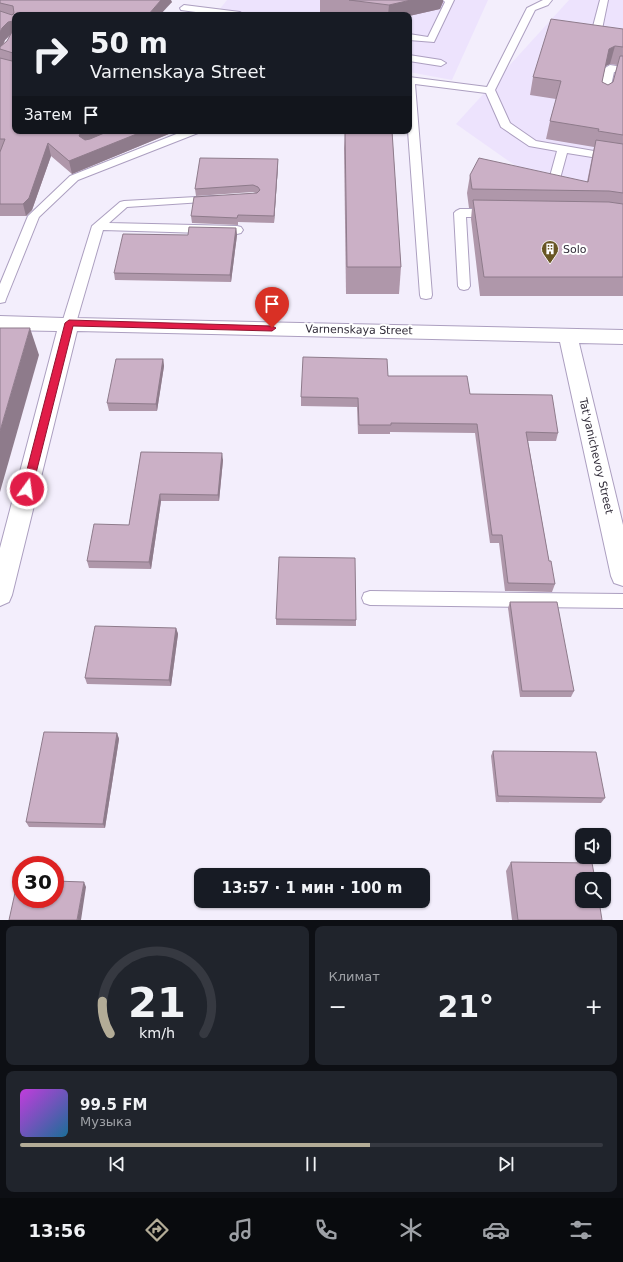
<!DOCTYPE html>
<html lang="ru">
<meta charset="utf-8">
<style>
body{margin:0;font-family:"DejaVu Sans",sans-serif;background:#20242c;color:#f1f3f6;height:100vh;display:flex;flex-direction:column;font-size:15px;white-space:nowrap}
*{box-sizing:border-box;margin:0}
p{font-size:13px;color:#9ea1a6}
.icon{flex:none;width:22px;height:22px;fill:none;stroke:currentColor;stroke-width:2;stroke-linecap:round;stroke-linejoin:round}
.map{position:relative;height:920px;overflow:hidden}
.details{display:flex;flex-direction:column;gap:6px;padding:6px;background:#0d0f14;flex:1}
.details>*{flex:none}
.banner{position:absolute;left:12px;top:12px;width:400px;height:122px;border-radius:8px;box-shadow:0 1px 3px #0004;background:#171b24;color:#f1f3f6;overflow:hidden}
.buttons{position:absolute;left:575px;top:828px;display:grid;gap:8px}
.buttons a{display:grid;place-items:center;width:36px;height:36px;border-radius:8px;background:#171b24;box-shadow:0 1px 3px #0004;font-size:20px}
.speed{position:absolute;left:12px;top:856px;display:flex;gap:8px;font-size:20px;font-weight:700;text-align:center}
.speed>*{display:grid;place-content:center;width:52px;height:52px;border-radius:50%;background:#171b24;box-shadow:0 1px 3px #0004;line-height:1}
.speed .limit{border:6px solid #d22;background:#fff;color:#111}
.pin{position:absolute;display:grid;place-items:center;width:34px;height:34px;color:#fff;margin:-41px -17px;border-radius:50% 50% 50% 0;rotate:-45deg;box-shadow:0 0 4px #0007}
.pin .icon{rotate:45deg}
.me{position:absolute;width:44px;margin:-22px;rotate:14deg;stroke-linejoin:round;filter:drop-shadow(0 0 3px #0008)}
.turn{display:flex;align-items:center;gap:14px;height:84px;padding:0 12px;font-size:18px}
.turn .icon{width:52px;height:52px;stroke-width:2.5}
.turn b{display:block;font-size:28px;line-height:34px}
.then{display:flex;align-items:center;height:38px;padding:0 12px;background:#0003;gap:8px;font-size:15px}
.big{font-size:30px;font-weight:800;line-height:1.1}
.details .card{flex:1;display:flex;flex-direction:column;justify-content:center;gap:6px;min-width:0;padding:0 14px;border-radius:8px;background:#20242c}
.details .dial{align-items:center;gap:0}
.dial svg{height:104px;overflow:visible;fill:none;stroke:#363941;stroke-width:7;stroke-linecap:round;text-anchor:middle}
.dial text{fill:#f1f3f6;stroke:none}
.song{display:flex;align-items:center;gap:12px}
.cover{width:48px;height:48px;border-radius:6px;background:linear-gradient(135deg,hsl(290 70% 55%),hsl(200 70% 35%))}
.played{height:4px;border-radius:2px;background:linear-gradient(90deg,#b3ac97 60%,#363941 60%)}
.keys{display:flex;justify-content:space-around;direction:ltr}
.heat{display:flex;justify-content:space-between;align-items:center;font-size:22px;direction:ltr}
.details .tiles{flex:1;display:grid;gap:6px;grid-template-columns:1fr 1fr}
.card:last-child{grid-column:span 2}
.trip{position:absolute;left:194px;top:868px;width:236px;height:40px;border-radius:8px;background:#171b24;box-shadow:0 1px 3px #0004;font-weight:800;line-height:40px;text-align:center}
.menu{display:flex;height:64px;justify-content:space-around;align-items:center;background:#090b0e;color:#9ea1a6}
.menu .icon{width:28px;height:28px}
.menu .active{color:#b3ac97}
.menu b{font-size:18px;color:#f1f3f6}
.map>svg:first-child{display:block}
.built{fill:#ede3fd}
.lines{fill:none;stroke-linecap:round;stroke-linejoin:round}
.lane-casing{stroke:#ac9fc0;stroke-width:2}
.street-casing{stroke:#ac9fc0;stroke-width:2}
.lane{fill:#fff;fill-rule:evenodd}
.street{fill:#fff;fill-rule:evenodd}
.wall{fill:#af97aa;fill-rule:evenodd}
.shaded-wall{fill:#8e7b8b}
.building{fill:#cbb0c6;stroke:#8e7b8b}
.route{fill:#e11d48;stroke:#92132f}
.labels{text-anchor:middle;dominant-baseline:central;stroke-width:4;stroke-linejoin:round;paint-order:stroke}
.poi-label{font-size:11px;fill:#302b38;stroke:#fff;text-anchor:start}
.street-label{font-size:11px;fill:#302b38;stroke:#fff}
</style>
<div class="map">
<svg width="623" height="920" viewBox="0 0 623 920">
<rect width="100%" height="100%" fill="#f3eefc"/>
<g class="built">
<polygon points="227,0 488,0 452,80 409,72 409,15 215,15"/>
<polygon points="569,0 623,0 623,190 523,171 456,124"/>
</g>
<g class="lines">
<defs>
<g id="lane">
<polygon points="443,0 454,0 434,42 409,40 409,34 428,37 445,2"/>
<polygon points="543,0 552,0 548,5 535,10 495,90 510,123 536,141 623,156 623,162 567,153 558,186 554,187 539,184 537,182 539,180 549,180 557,151 529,146 501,127 486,93 415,84 432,295 431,298 426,299 421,298 420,295 408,131 409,77 487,87 527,8"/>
<polygon points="600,0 608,0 601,34 596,37 591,34"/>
<polygon points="184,5 240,12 245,15 218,15 181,10 180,8"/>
<polygon points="409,55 441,60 446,63 441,66 409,61"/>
<polygon points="610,65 623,67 623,73 614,72 608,99 603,102 598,99 605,68"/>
<polygon points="184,131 199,131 198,133 78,180 39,217 6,299 5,302 0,303 0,284 28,216 70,176"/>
<polygon points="214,196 218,197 220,199 218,201 127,207 109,223 237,226 241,227 243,230 241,233 237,234 103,230 76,323 74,326 69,327 64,326 62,323 92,226 120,202 124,201"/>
<polygon points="460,209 492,209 496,211 498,213 496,215 492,217 466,217 470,286 468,289 464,290 460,289 458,286 454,213 456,211"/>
<polygon points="370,591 623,594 623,608 370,605 364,603 362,598 364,593"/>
</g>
<polygon id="street" points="0,316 64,318 69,316 75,318 623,330 623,344 579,343 623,525 623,586 614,583 611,576 560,342 77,331 12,595 9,602 0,606 0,548 57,331 0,330"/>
</defs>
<use href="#lane" class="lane-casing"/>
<use href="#street" class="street-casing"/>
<use href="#lane" class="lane"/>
<use href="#street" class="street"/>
</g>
<g class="wall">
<path d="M0,0L172,2L15,131H176L72,174L51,156L32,210L26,216H0ZM10,35L7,41L3,44L5,40Z"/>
<polygon points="320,0 443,0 443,2 440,9 409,16 409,15 341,15 320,12"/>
<path d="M623,29V296H480L471,219L472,208H469L467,193L470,175L587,182L594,147L546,139L550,121L556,99L530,95L533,77ZM610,64L617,65L613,82L608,85L602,82L605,66Z"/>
<polygon points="345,131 392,131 401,267 399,294 346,294 344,148"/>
<polygon points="278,159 278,166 274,223 238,222 238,225 192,223 191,216 256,193 253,192 196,196 195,189"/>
<polygon points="236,228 237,235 231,282 115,280 114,273 188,235"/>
<polygon points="163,359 164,366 157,411 109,411 107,403"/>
<polygon points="388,376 470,394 558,433 556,441 528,441 549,561 555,584 552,592 505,591 499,543 490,543 475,433 390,432 390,434 358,434 357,407 301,406 301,397"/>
<polygon points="141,452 223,460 219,501 161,501 151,569 89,568 87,561 129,525"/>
<polygon points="510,602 574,691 571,697 520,697 508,608"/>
<polygon points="276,619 356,620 356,626 276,625"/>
<polygon points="176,628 178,634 171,686 87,684 85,678"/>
<polygon points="117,733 119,739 105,828 29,827 26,822"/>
<polygon points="493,751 605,798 601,803 496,802 491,756"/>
<polygon points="511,862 602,920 512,920 506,871"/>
</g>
<g class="shaded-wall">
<polygon points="161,0 171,0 172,2 160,15 148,15"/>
<polygon points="411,0 443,0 443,2 440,9 409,16 409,15 388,15 389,5"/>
<polygon points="13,21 15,28 11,34 5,40 1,50 0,49 0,32 2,28 8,22"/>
<polygon points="615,46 610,64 604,67 609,49"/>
<polygon points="84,131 115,131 83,145 79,136 81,132"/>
<polygon points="144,131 176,131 72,174 69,161"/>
<polygon points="48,143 51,156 32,210 26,216 23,204"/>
<polygon points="278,159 278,166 274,223 274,216"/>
<polygon points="236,228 237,235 231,282 230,275"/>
<polygon points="30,328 39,355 0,492 0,431"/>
<polygon points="163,359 164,366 157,411 156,404"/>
<polygon points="222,453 223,460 219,501 218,495"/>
<polygon points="160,494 161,501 151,569 149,562"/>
<polygon points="176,628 178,634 171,686 169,680"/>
<polygon points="117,733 119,739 105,828 103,824"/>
<polygon points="84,882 86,887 81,920 77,920"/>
</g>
<g class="building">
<polygon points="0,0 161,0 148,15 15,15 15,131 84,131 81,132 79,136 85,140 90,139 109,131 144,131 69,161 48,143 29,198 23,204 0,204 0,152 5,139 0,139 0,58 12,61 13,60 13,53 0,49 0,47 7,41 13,30 13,21 8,22 2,28 0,32 0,11 12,15 14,13 13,6 0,3"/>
<polygon points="349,0 411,0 389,5"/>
<polygon points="551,19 623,29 623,47 615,46 609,49 602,82 608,85 613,82 620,56 623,56 623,135 598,131 599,129 550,121 561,81 533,77"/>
<polygon points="345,131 392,131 401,267 347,267"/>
<polygon points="596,140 623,144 623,193 609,191 472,189 470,175 479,158 588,182"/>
<polygon points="200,158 278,159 274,216 238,215 237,218 191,216 194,197 257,193 260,190 258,187 253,185 195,189"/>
<polygon points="473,200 609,202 623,204 623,277 484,277"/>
<polygon points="189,227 236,228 230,275 114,273 123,234 188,235"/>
<polygon points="0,328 30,328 0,431"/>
<polygon points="303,357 387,359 388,376 467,376 470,394 552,395 558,433 526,432 549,561 551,561 555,584 508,583 502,535 492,535 477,424 391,423 391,425 359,425 358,398 301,397"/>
<polygon points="116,359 163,359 156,404 107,403"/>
<polygon points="141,452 222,453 218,495 160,494 149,562 87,561 94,524 129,525"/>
<polygon points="279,557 355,558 356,620 276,619"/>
<polygon points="510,602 557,602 574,691 522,691"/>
<polygon points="95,626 176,628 169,680 85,678"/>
<polygon points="44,732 117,733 103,824 26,822"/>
<polygon points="493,751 596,752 605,798 498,796"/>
<polygon points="511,862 592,863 595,879 582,879 582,901 599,901 602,920 518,920"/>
<polygon points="18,879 21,880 21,899 55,899 55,881 84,882 77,920 9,920"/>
</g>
<polygon class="route" points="69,320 272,326 276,328 272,331 73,326 32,489 27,493 22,489 65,323"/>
<defs>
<symbol id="building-pin" viewBox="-11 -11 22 30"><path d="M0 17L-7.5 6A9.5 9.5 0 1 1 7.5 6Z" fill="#685523" stroke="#fff"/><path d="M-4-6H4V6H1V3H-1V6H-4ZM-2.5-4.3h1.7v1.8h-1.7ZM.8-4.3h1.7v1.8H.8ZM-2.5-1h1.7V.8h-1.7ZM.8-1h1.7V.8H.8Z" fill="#fff"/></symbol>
</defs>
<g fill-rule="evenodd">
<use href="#building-pin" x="540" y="239" width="20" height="27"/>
</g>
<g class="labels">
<g class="poi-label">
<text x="563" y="249">Solo</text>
</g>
<g class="street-label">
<text transform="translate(359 330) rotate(1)">Varnenskaya Street</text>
<text transform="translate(596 456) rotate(77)">Tat'yanichevoy Street</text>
</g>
</g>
</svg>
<div class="buttons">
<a><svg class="icon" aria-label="sound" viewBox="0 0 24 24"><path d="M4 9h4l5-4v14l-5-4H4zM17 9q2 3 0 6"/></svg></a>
<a><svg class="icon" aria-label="search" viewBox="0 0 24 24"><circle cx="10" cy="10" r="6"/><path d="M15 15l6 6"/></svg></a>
</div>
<div class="speed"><div class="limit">30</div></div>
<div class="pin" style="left:272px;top:328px;background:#d93025"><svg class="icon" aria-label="arrive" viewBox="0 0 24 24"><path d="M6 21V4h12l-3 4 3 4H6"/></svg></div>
<svg class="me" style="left:27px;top:489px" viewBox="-20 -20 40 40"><circle r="17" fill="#e11d48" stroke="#fff" stroke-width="3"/><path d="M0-11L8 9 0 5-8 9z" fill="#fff"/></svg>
<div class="trip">13:57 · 1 мин · 100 m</div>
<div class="banner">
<div class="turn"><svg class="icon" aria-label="right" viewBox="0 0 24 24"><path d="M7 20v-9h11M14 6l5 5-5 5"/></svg><div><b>50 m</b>Varnenskaya Street</div></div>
<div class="then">Затем<svg class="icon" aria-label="arrive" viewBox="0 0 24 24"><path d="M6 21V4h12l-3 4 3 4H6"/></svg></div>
</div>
</div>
<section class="details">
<div class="tiles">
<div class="card dial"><svg viewBox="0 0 100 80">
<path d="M14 69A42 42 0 1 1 86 69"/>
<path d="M14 69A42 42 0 0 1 8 44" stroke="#b3ac97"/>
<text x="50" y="56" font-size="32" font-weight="700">21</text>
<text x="50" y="72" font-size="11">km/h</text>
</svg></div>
<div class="card"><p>Климат</p>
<div class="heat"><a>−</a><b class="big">21°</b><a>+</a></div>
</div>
<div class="card">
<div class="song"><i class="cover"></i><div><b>99.5 FM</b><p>Музыка</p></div></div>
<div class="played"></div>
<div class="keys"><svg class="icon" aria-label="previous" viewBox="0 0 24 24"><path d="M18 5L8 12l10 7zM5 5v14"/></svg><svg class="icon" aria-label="pause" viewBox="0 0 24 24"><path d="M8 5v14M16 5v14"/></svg><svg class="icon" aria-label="next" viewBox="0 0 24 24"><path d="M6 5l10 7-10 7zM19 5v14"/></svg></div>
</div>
</div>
</section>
<nav class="menu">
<b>13:56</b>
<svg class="icon active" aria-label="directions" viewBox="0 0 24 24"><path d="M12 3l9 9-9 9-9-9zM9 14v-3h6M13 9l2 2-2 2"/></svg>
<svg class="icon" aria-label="music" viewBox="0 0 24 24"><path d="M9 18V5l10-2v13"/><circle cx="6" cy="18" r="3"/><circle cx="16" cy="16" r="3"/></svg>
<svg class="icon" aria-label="phone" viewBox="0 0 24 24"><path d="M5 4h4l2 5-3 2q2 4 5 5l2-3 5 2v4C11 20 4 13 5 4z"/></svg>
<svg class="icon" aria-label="climate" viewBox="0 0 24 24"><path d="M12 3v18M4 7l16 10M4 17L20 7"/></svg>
<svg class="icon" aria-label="car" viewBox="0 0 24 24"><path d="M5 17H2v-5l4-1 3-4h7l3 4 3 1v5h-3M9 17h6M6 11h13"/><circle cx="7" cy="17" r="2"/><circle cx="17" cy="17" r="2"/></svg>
<svg class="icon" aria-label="filters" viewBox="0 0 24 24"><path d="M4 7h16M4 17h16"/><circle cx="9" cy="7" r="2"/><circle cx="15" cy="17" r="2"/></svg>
</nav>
